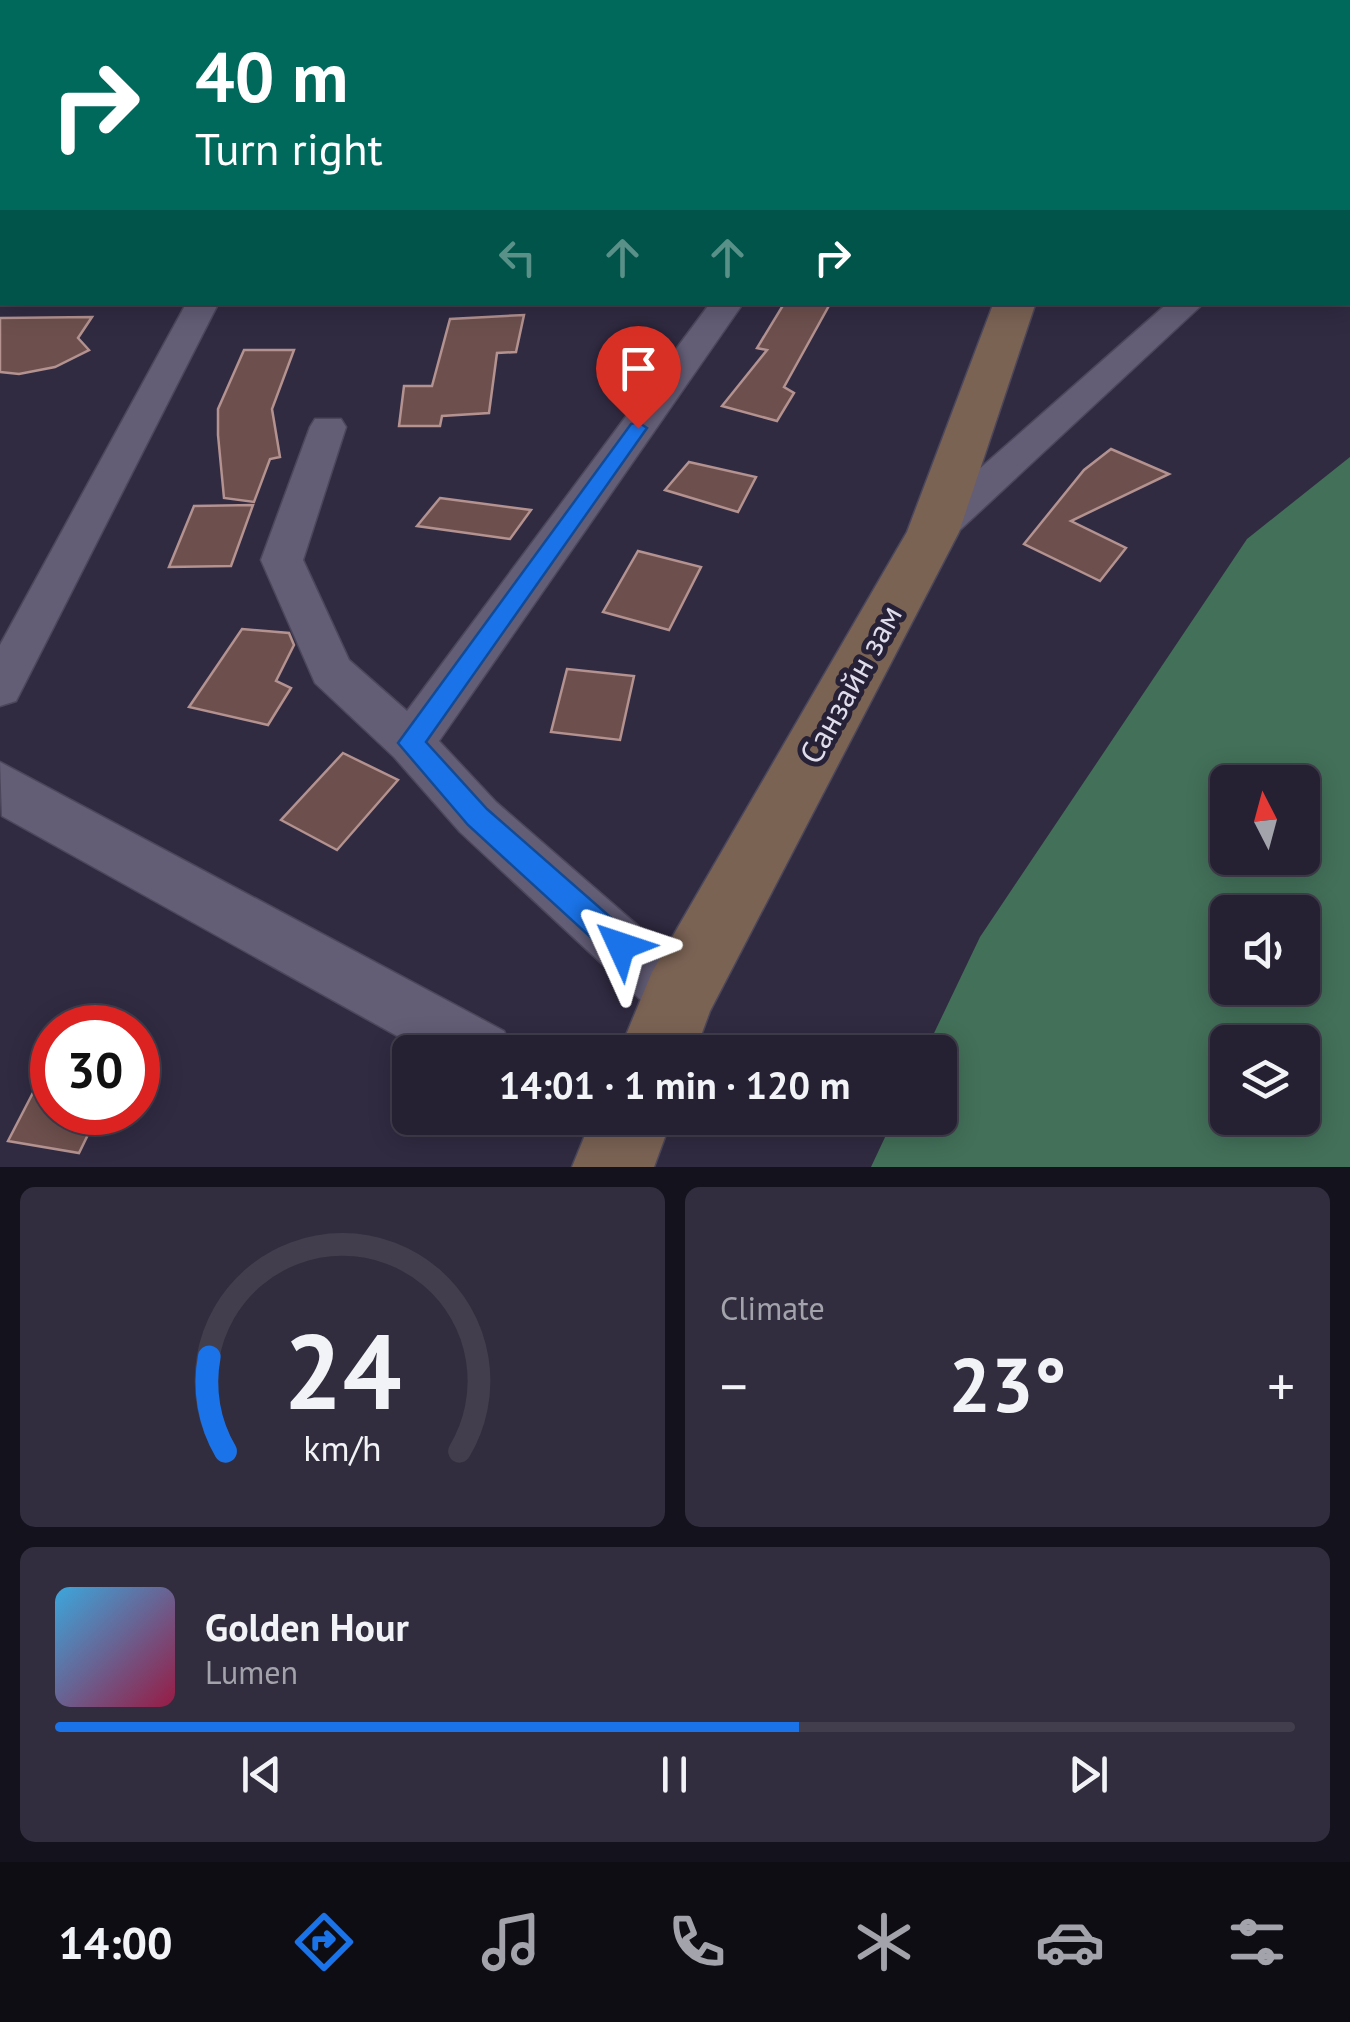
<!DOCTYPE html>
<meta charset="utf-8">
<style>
body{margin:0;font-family:"PT Sans",sans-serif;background:#312d3e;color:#f1f3f6;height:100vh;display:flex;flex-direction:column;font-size:38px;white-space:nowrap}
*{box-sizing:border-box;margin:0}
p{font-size:32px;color:#a3a3ac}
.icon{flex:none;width:55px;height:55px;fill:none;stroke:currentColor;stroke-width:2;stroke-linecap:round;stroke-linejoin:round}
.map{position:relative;height:1167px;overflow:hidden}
.drawer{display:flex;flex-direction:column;gap:20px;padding:20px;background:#14121c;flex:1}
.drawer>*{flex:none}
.hud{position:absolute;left:0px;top:0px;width:1350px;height:305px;box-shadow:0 5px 25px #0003,0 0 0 2px #423e4d;background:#00695c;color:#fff;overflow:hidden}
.needle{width:65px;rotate:354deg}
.controls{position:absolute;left:1210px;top:765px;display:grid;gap:20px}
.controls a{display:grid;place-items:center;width:110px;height:110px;border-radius:15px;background:#252032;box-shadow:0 5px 25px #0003,0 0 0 2px #423e4d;font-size:50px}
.speed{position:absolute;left:30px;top:1005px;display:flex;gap:20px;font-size:50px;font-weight:700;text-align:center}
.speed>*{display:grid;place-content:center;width:130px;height:130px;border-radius:50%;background:#252032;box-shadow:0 5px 25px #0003,0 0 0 2px #423e4d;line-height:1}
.speed .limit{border:15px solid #d22;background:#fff;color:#111}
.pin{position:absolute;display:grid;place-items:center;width:85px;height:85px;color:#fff;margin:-102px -42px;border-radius:50% 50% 50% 0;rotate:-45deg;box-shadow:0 0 10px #0007}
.pin .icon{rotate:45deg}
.me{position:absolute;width:110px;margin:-55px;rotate:312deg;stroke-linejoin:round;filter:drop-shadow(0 0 8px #0008)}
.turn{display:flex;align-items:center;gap:35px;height:210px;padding:0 30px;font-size:45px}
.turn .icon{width:130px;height:130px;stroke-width:2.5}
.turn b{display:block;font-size:70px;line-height:85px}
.lanes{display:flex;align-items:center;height:95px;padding:0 30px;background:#0003;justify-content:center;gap:50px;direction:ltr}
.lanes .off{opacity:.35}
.big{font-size:75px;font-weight:800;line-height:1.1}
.drawer .card{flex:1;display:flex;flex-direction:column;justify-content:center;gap:15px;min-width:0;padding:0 35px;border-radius:15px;background:#312d3e}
.drawer .dial{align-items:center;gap:0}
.dial svg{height:260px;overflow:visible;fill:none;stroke:#423e4d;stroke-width:7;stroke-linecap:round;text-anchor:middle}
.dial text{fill:#f1f3f6;stroke:none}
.song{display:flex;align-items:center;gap:30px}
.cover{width:120px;height:120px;border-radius:15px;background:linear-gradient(135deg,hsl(200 70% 55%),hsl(340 70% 35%))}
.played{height:10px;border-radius:5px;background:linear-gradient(90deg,#1a73e8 60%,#423e4d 60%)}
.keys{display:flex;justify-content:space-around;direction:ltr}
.heat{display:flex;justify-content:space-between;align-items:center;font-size:55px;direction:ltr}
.drawer .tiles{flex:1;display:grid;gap:20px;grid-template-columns:1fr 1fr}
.card:last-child{grid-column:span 2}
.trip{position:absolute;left:392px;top:1035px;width:565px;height:100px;border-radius:15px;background:#252032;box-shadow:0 5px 25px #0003,0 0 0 2px #423e4d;font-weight:800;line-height:100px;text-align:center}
.menu{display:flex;height:160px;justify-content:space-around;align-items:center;background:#0f0d14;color:#a3a3ac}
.menu .icon{width:70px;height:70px}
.menu .selected{color:#1a73e8}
.menu b{font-size:45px;color:#f1f3f6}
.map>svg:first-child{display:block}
.forest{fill:#437059;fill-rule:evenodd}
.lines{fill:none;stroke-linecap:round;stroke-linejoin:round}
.stream{fill:#4a778e;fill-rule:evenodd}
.building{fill:#6d504e;stroke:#b39290;stroke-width:2.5}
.street-casing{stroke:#4c475b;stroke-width:3}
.secondary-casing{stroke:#4c475b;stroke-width:3}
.street{fill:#635d76;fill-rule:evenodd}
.secondary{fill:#7b6354;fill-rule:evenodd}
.route{fill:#1a73e8;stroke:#114b97;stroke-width:2.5}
.labels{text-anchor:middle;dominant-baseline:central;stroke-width:10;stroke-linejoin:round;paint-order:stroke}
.street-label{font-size:32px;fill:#dfdceb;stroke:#272137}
</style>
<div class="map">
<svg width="1350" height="1167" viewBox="0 0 1350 1167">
<rect width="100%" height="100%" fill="#312b42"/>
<path class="forest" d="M1350,457V1167H871L894,1118H940V1052H925L980,937L1247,539ZM1228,782H1302V858H1228ZM1228,912H1302V988H1228ZM1228,1042H1302V1118H1228Z"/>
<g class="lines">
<rect class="stream" x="0" y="7" width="2" height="4"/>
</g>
<g class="building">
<polygon points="785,302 831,302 784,387 794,393 777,421 722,406 767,350 757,348"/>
<polygon points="524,315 516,352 497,353 489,413 442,416 440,426 399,426 404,386 432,386 450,319"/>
<polygon points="92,317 78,338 89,350 55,367 19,374 0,372 0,318"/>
<polygon points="244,350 294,350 272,409 280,457 270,459 254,502 224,498 218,435 218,409"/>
<polygon points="1111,449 1169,474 1071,521 1126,548 1100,581 1024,544 1084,470"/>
<polygon points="689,462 756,477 738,512 665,490"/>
<polygon points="440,498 531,510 510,539 417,526"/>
<polygon points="253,505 231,566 169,567 194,506"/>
<polygon points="638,551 701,567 669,630 603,612"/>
<polygon points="242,629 289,633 294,645 276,681 291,688 268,725 189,707"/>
<polygon points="567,669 634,676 620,740 551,732"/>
<polygon points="343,753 398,780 337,850 281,820"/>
<polygon points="52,1056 52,1112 99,1112 79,1153 8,1141"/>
</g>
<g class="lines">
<defs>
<g id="street">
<polygon points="1350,150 1350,168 1348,168 1348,151"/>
<polygon points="187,302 219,302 16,701 0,706 0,645"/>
<polygon points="711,302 744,302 439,741 496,802 698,978 707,997 698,1016 678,1025 658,1016 460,832 394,757 315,683 261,560 310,427 315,419 341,419 346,427 303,560 349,660 407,711"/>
<polygon points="1169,302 1205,302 947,542 933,546 919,542 913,532 919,522"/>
<polygon points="0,762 504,1031 513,1052 426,1052 2,816"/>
</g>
<g id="secondary">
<polygon points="1026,0 1054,0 1055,2 1027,2"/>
<polygon points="994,302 1036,302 959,532 710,1011 695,1052 619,1052 652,972 907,532"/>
<polygon points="592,1118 672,1118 654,1167 572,1167"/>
</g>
</defs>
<use href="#street" class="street-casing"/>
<use href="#secondary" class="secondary-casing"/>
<use href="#street" class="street"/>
<use href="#secondary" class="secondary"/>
</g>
<polygon class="route" points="638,422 647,428 426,742 487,809 632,936 636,946 632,955 621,960 610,955 468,825 398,743 631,424"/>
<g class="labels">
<g class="street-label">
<text transform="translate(850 684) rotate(-61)">Санзайн зам</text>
</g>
</g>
</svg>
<div class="controls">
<a><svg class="needle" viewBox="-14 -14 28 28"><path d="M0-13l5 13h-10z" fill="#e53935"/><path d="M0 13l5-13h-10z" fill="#a3a3ac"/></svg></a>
<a><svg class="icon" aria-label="sound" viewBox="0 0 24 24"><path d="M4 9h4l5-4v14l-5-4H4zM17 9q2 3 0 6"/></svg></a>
<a><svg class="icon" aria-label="layers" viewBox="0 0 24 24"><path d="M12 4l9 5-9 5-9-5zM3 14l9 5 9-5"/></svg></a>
</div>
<div class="speed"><div class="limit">30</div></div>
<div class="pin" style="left:638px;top:428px;background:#d93025"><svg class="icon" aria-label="arrive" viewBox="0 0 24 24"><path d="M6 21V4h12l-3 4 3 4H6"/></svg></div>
<svg class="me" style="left:621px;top:946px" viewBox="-20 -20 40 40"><path d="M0-17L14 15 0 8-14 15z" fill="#1a73e8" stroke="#fff" stroke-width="4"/></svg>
<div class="trip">14:01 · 1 min · 120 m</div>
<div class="hud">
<div class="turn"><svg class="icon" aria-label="right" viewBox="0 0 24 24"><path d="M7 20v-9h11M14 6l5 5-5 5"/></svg><div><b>40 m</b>Turn right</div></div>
<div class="lanes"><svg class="icon off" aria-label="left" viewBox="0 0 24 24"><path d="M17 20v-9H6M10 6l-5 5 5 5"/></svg><svg class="icon off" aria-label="ahead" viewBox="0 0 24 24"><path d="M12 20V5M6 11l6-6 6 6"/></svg><svg class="icon off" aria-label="ahead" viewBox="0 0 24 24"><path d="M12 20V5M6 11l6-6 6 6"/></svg><svg class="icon" aria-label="right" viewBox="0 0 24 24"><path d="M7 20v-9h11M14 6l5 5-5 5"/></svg></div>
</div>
</div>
<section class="drawer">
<div class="tiles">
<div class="card dial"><svg viewBox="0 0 100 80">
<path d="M14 69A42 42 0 1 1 86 69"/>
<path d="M14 69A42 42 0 0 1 9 40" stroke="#1a73e8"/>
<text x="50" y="56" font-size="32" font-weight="700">24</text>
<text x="50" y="72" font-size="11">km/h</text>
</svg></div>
<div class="card"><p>Climate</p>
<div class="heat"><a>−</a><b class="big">23°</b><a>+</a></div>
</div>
<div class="card">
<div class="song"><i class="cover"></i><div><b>Golden Hour</b><p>Lumen</p></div></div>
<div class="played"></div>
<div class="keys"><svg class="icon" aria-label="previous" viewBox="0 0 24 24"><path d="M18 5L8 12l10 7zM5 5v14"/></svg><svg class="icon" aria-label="pause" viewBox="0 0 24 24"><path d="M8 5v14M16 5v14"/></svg><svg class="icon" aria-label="next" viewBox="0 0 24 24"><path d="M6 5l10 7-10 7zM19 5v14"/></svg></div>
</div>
</div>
</section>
<nav class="menu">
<b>14:00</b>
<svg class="icon selected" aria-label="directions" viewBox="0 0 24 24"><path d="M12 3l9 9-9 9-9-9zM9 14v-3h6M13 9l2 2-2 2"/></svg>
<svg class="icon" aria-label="music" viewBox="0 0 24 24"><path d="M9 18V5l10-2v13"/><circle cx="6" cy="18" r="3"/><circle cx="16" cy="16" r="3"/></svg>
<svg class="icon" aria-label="phone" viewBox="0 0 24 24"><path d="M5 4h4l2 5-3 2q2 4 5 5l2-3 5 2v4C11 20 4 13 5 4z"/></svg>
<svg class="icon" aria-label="climate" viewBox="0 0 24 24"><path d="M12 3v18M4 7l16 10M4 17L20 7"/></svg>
<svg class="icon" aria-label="car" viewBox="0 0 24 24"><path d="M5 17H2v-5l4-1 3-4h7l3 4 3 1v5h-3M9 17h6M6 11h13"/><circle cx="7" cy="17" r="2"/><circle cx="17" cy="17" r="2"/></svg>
<svg class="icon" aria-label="filters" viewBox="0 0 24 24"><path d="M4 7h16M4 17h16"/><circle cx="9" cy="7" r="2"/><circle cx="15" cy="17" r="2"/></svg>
</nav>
